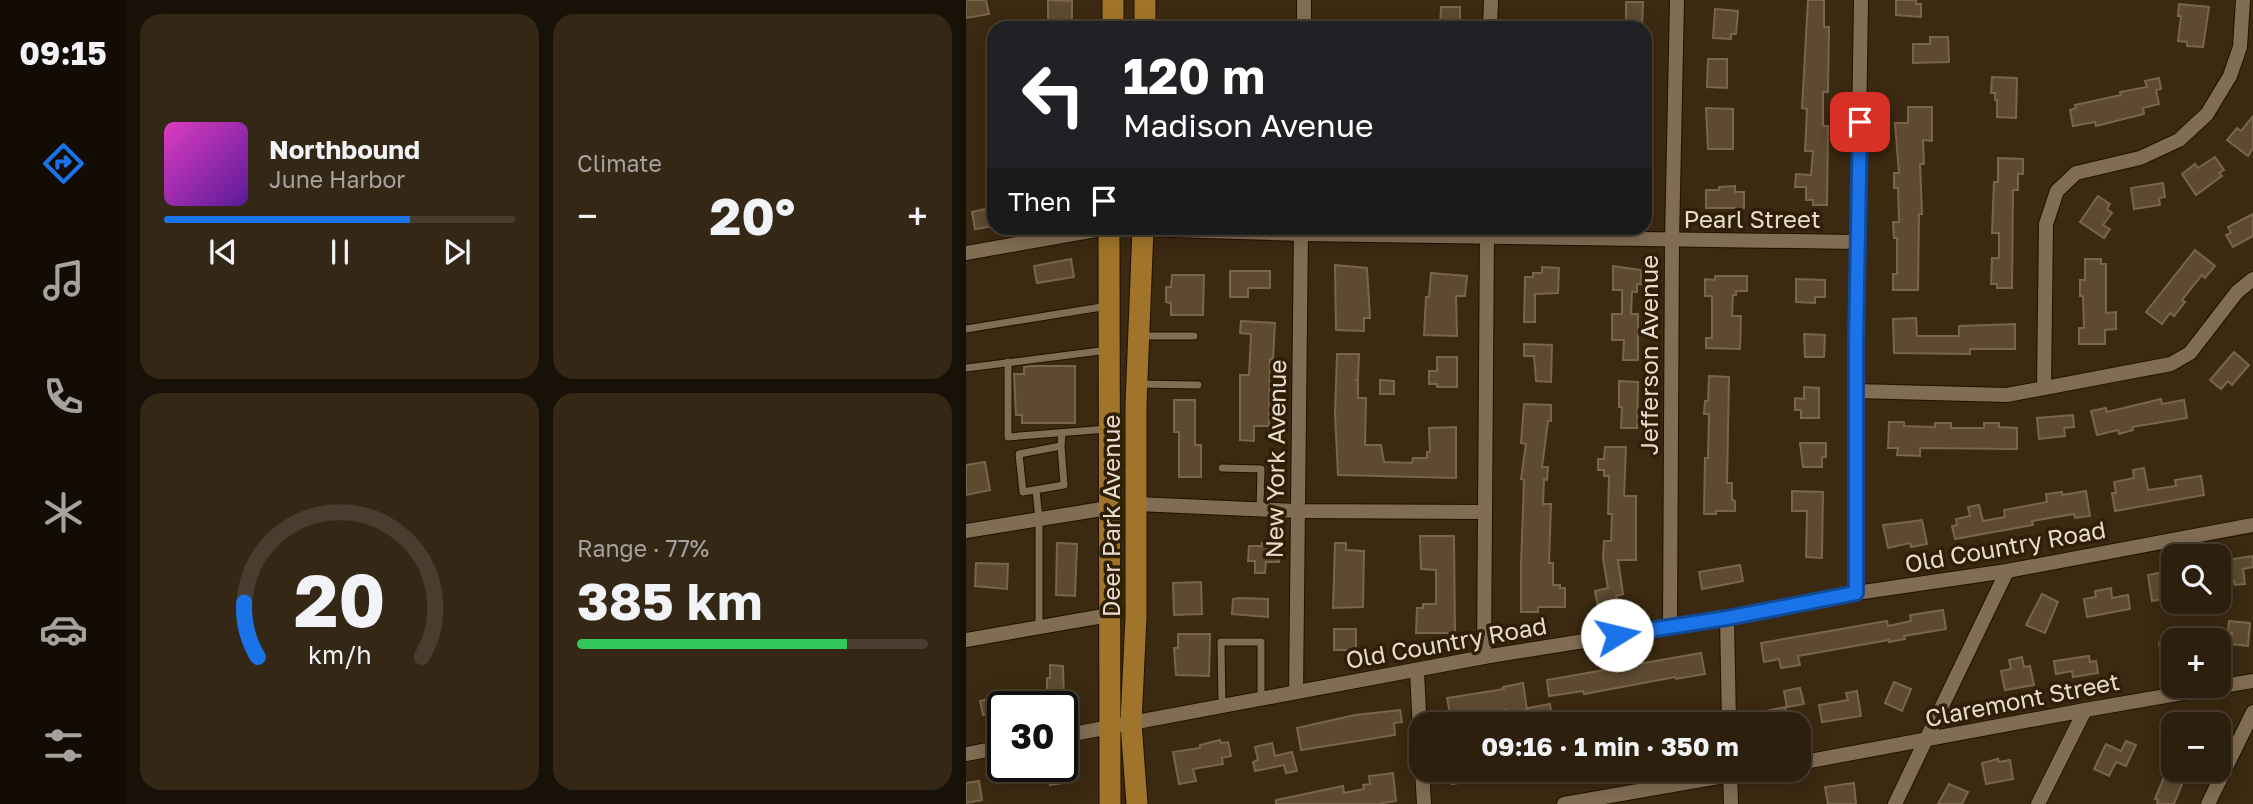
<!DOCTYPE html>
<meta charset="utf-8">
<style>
body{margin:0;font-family:"Golos Text",sans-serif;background:#342716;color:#f1f3f6;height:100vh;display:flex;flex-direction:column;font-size:26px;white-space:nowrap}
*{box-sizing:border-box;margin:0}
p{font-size:23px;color:#a6a29d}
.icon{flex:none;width:38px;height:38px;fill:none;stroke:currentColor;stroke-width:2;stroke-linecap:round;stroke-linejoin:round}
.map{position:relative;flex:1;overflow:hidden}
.panel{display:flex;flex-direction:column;gap:14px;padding:14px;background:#181107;width:840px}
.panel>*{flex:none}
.top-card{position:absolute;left:21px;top:21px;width:665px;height:214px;border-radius:21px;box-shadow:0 4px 18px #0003,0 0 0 2px #483d2e;background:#202124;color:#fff;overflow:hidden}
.controls{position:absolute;left:1195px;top:544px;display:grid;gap:14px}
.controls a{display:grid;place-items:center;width:70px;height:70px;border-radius:14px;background:#2c1f0d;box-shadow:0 4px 18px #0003,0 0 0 2px #483d2e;font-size:35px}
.speed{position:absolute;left:21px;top:691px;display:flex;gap:14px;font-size:35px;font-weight:700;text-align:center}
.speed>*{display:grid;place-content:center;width:91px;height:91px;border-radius:50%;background:#2c1f0d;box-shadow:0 4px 18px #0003,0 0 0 2px #483d2e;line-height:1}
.speed .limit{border:4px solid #111;border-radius:10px;background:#fff;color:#111}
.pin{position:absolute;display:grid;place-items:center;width:60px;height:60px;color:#fff;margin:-30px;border-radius:14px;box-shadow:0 4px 10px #0006}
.me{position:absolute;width:77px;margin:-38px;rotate:81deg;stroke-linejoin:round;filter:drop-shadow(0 0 5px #0008)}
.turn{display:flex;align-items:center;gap:24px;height:147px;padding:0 21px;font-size:32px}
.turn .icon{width:91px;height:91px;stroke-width:2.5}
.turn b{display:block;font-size:49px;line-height:60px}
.then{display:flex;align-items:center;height:66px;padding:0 21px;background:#0003;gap:14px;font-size:26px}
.big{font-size:52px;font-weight:700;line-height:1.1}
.panel .tile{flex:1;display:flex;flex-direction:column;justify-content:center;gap:10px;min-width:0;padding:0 24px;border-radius:21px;background:#342716}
.panel .dial{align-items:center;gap:0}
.dial svg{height:182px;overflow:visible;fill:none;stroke:#483d2e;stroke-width:7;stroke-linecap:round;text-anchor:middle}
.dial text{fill:#f1f3f6;stroke:none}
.song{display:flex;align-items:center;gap:21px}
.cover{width:84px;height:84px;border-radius:10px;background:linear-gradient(135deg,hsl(310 70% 55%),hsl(270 70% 35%))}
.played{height:7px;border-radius:4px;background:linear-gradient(90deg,#1a73e8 70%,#483d2e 70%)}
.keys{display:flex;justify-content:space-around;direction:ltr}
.heat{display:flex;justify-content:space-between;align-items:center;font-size:38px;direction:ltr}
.charge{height:10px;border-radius:5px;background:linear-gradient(90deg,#34c759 77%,#483d2e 0)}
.panel .tiles{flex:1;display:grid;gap:14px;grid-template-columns:repeat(2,1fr)}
.trip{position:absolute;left:443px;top:712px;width:402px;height:70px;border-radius:21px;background:#2c1f0d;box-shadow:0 4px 18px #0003,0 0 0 2px #483d2e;font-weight:700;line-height:70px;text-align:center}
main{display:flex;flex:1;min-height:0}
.menu{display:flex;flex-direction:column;width:126px;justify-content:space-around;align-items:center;background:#120c05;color:#a6a29d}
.menu .icon{width:49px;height:49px}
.menu .current{color:#1a73e8}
.menu b{font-size:32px;color:#f1f3f6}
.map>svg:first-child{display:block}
.building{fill:#5d4a31;stroke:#79654b;stroke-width:2}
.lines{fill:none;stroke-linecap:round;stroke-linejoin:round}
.service-casing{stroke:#211100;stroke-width:9}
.minor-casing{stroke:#211100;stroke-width:16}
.primary-casing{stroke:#211100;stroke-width:23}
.service{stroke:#816d53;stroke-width:7}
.minor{stroke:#816d53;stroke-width:14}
.primary{stroke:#a0742a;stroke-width:21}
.route-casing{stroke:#114b97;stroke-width:18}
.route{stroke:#1a73e8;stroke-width:12}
.labels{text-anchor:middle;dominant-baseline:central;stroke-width:7;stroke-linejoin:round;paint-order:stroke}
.street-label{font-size:24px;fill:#e8dcce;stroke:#301f07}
</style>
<main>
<nav class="menu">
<b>09:15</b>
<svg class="icon current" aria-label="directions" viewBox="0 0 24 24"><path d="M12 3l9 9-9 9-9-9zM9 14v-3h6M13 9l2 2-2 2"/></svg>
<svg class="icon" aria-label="music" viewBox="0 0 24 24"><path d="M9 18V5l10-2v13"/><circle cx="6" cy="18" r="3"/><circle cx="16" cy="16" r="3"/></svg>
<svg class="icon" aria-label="phone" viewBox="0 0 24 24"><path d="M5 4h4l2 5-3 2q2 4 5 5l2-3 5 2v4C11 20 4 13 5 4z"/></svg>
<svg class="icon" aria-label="climate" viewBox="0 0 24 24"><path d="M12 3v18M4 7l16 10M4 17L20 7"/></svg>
<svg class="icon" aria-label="car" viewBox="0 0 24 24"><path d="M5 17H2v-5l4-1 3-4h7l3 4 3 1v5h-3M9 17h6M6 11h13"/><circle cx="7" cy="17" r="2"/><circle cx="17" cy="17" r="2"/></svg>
<svg class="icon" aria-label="filters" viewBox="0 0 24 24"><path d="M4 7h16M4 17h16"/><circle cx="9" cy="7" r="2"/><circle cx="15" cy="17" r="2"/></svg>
</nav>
<section class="panel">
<div class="tiles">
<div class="tile">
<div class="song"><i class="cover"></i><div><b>Northbound</b><p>June Harbor</p></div></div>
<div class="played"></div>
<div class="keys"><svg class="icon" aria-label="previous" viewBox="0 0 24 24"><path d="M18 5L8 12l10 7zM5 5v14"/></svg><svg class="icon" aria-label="pause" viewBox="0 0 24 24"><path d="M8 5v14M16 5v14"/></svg><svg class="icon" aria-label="next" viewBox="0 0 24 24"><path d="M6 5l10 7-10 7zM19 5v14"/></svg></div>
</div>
<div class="tile"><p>Climate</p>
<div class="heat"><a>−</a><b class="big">20°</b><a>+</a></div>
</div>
<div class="tile dial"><svg viewBox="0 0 100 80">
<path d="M14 69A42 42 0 1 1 86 69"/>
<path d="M14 69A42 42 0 0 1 8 45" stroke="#1a73e8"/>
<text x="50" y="56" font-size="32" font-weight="700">20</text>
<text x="50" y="72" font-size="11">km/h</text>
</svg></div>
<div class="tile"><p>Range · 77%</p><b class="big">385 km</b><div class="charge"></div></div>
</div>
</section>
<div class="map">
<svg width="1287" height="804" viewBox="0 0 1287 804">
<rect width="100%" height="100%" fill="#3b2911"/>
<g class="building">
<polygon points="0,0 20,0 23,14 0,18"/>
<polygon points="82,0 106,1 106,28 82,28"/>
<polygon points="842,0 858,0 858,27 863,27 862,92 857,92 857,126 862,126 861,205 847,205 847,200 840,200 840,187 829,187 830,174 845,175 847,151 839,151 841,109 836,108"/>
<polygon points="930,0 950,0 950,4 955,4 955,17 930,15"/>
<polygon points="660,2 677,2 676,28 660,28"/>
<polygon points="1213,4 1243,7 1237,47 1221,46 1221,42 1212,41 1215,16 1212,16"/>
<polygon points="475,7 494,7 494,28 474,28"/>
<polygon points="749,9 772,11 770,34 765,34 765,39 747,38"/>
<polygon points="964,37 982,37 983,62 947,63 947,44 964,44"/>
<polygon points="742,59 761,59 761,88 741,87"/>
<polygon points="1026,77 1051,78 1050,118 1031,117 1031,100 1029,100 1029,93 1025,93"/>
<polygon points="1193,78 1195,89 1190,90 1193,104 1177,108 1178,114 1130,126 1129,122 1107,126 1104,110 1110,108 1109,105 1155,95 1154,92 1181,87 1179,81"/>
<polygon points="942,107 966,107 966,141 957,140 958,164 954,164 956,214 953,214 952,290 927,290 927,274 931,274 931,238 928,238 927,222 933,222 932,188 928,188 928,173 933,173 929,123 942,123"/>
<polygon points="740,108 767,109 767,149 742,149"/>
<polygon points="1287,116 1287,148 1282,156 1261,140 1271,128 1275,131"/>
<polygon points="1249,157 1258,170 1253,173 1256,176 1230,195 1216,174 1229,164 1232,168"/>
<polygon points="1032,158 1057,159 1057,174 1052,174 1052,190 1047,190 1046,288 1031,288 1031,284 1025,284 1026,258 1033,258 1033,233 1026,233 1028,182 1032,182"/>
<polygon points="1197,183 1199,197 1193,198 1194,205 1168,209 1165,188"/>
<polygon points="769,186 769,192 778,192 778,208 740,208 740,190 753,190 753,187"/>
<polygon points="1132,196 1144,204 1141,209 1146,213 1137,225 1144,229 1138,238 1114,222"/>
<polygon points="28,207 28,226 9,229 6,212"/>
<polygon points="1287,214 1287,236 1267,247 1260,235 1265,233 1262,227"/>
<polygon points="1229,250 1249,266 1239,278 1236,275 1216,300 1219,302 1208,316 1204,313 1196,324 1180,312"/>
<polygon points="105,259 108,277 71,283 68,266"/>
<polygon points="1119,259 1135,259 1135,264 1140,264 1140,313 1150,312 1150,329 1139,330 1139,344 1113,344 1113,328 1118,328 1117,296 1114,296 1114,280 1119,280"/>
<polygon points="369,265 401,268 404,318 398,318 398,331 370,330"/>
<polygon points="647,266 675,270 675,284 671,284 671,292 666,292 665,314 672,314 672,360 657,360 658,340 646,340 646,314 656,314 656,290 647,290"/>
<polygon points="576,267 593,268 592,293 569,294 569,322 558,322 559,277 567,277 567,273 576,273"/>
<polygon points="264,271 304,271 304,288 282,288 282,297 264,297"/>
<polygon points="465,273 501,276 499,296 490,296 491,336 458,335 460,297 463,297"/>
<polygon points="206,275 238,275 237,315 205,315 205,303 200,302 200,287 205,287"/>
<polygon points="749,276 781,276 781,291 770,291 770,295 767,295 766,316 775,316 774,349 740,348 740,338 746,338 746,296 739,296 739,279 749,280"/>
<polygon points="830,279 859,280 859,297 849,297 849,303 830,302"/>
<polygon points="950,318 951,336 993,336 993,326 1049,324 1049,349 1004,349 1004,354 928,353 927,319"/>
<polygon points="275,321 309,323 307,359 304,359 303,426 288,426 288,441 274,440 274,375 283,375 285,334 274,333"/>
<polygon points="838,334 859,335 858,357 839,357"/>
<polygon points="558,344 586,345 585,382 570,381 568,356 558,356"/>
<polygon points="1268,352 1283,365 1266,385 1262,381 1255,389 1244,380"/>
<polygon points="371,354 393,354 392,378 390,380 392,380 392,398 400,398 399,445 415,445 418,462 446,463 447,458 461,458 461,452 464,452 463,428 490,427 490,478 372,475 369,414"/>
<polygon points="471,357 491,357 491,387 471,387 471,384 463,384 463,371 471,371"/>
<polygon points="65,366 109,366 109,423 56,423 56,415 50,415 48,374 58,374 58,367"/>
<polygon points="743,376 763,377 761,483 766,483 766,500 769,501 769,511 750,511 750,514 738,514 739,458 742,458 743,414 738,414 739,401 742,401"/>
<polygon points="414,380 428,381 428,394 414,394"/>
<polygon points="653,381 672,382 671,428 655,428 656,407 653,407"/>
<polygon points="838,387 853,388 853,418 835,418 835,410 829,410 829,398 838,399"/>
<polygon points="1195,399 1196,404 1218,400 1221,418 1166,427 1167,430 1153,434 1152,430 1131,435 1125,411 1140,408 1141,412"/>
<polygon points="208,400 229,400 229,445 235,445 235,477 213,477 213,432 208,432"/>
<polygon points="558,404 585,405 585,421 582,421 576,467 582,467 581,480 578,479 577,504 585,504 583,563 587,563 587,585 594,585 594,588 599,588 599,607 572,607 572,612 555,612 555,564 558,480 555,479 560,444 555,443"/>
<polygon points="1107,415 1108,427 1098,428 1099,436 1073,439 1071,418"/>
<polygon points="923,422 938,422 938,426 969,427 969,423 985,423 985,428 1018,428 1018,423 1033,423 1033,427 1051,428 1051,449 954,448 954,456 931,455 932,448 922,448"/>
<polygon points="834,443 860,443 860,457 856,457 856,467 837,467"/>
<polygon points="639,447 660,447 658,496 670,496 670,560 652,560 657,594 650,596 651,603 632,607 629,591 642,588 637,559 638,541 645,541 646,514 642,514 643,476 638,476 638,470 632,470 632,459 638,459"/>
<polygon points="19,462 24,490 0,495 0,465"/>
<polygon points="1178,468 1182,490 1210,486 1209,480 1235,476 1238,495 1149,511 1146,493 1150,493 1148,482 1168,478 1167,470"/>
<polygon points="826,491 857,492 856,558 840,557 841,511 826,511"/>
<polygon points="1120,491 1124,516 1109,518 1108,514 1066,521 1067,525 989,539 986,526 991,525 990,519 1004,516 1002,507 1013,505 1017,521 1039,517 1038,510 1081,502 1080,494 1096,492 1096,495"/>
<polygon points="956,520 961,544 945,547 944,543 922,548 917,525"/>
<polygon points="454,536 488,536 489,633 450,633 451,608 457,608 457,604 470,604 470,570 455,569"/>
<polygon points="91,543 111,544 109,596 90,595"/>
<polygon points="296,543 314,544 313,562 300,562 299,573 289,573 289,561 282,561 283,546 296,546"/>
<polygon points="369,543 380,543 380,550 398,551 397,607 367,608"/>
<polygon points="1287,556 1287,567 1277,569 1279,584 1269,585 1268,581 1253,584 1253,561"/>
<polygon points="10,563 42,564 41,589 9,586"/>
<polygon points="774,565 777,581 736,589 733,572"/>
<polygon points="1207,570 1207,597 1186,601 1182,575"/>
<polygon points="235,582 236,614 208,615 207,583"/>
<polygon points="1145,588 1146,598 1162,595 1164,609 1121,617 1118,599 1130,597 1129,591"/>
<polygon points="1076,594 1092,602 1079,633 1060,625"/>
<polygon points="273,598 302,599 302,617 266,614 267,599"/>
<polygon points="977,610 980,629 938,636 939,639 923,642 923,640 832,656 834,665 815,668 813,659 798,662 795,643 921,621 922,626 945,621 944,615"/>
<polygon points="1263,621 1284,623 1282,646 1265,644 1266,633 1262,632"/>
<rect x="368" y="629" width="22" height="21"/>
<polygon points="212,634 244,634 243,676 210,675 208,648 212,648"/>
<polygon points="1208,641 1208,660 1196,662 1193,643"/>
<polygon points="735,653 739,674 710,679 709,677 618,694 617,691 583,696 581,680"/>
<polygon points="1123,656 1124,662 1130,661 1132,673 1107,677 1106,671 1090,674 1088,661"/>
<polygon points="1056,657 1058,667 1064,666 1068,685 1039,690 1035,671 1045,669 1043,660"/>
<polygon points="84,665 97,666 98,699 81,699 81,678 84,678"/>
<polygon points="928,682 945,689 936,711 919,703"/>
<polygon points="557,683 561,710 542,713 541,710 501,715 502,724 486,724 481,698 538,689 537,687"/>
<polygon points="834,688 838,704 821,707 818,691"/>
<polygon points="891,691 895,716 856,722 853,705 882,700 880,693"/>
<polygon points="32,697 35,711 17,715 14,701"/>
<polygon points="584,704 586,719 564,723 562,708"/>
<polygon points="819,707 823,724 803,724 800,711"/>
<polygon points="434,710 436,722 428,723 429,735 335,750 331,728 389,715"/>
<polygon points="254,740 255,743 262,742 265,756 256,758 257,764 227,769 230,781 213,784 207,752 234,748 234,745"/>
<polygon points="1160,741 1170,745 1160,766 1150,762 1143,776 1128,769 1140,744 1155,751"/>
<polygon points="306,743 309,756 326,752 331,771 320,773 318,765 289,771 287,762 292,760 289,747"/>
<polygon points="1032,759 1033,762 1044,760 1047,779 1020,784 1016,763"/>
<polygon points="103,764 106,782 84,785 83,780 76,781 74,768"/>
<polygon points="485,770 542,770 543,775 486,784"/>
<polygon points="427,773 430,801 411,804 310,804 310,800 377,786 378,793 398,789 397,785 404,784 403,776"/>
<polygon points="1198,777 1216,784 1208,804 1191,804 1192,800 1189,799"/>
<polygon points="13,781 16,800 0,803 0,783"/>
<polygon points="888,783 890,804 862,804 859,787"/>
<polygon points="983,784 1002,792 996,804 972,804"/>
</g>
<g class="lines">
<defs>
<g id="service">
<polyline points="26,119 28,119"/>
<polyline points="0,329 142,306"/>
<polyline points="177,336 228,336"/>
<polyline points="42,362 42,437 141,429"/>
<polyline points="0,368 142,350"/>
<polyline points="172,384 232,385"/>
<polyline points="95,446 98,485 57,492 53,454 95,446 96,433"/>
<polyline points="256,468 295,469 294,509"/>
<polyline points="70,490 73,519 73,627"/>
<polyline points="256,705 255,642 295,642 295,698"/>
</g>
<g id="minor">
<polyline points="338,28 338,0"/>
<polyline points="524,28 525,0"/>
<polyline points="177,229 335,234 891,242"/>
<polyline points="0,253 141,228"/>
<polyline points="1078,388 1080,224 1091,191 1110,173 1174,158 1213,140 1241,114 1264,76 1274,47 1277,0"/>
<polyline points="889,391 1041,395 1205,364 1224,353 1271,292 1287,279"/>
<polyline points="171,504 331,511 518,512"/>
<polyline points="0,531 142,508"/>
<polyline points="890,593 889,391 895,0"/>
<polyline points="761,618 763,724"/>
<polyline points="704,626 706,240 711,0"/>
<polyline points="0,640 143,615"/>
<polyline points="518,657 521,229"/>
<polyline points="451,671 455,752"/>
<polyline points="330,692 335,228"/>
<polyline points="96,736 518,657 761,618 890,593 1041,571 1287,525"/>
<polyline points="0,754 37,747"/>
<polyline points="833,763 1119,710 1287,681"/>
<polyline points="456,770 458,804"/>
<polyline points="764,770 765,804"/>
<polyline points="598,804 793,770"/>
<polyline points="929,804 1041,571"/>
<polyline points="1072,804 1119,710"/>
<polyline points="1242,804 1287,712"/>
</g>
<g id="primary">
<polyline points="147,28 147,0"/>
<polyline points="179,28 179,0"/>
<polyline points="143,228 144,804"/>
<polyline points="171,804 165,723 170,617 170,404 177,228"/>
</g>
</defs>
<use href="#service" class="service-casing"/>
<use href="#minor" class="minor-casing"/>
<use href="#primary" class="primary-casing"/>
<use href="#service" class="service"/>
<use href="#minor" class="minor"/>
<use href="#primary" class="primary"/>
</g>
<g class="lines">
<defs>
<polyline id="route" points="651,635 761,618 890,593 890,341 894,122"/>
</defs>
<use href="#route" class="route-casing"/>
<use href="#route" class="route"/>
</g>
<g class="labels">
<g class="street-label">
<text x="786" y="218">Pearl Street</text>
<text transform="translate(682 355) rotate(-90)">Jefferson Avenue</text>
<text transform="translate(309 459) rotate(-89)">New York Avenue</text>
<text transform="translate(144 516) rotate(-90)">Deer Park Avenue</text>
<text transform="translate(1039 546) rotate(-10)">Old Country Road</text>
<text transform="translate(480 642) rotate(-10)">Old Country Road</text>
<text transform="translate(1056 699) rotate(-11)">Claremont Street</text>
</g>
</g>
</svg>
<div class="controls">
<a><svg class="icon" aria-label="search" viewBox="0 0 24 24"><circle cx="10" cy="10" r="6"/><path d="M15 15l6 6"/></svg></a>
<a>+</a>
<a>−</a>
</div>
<div class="speed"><div class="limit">30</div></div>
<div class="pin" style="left:894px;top:122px;background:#d93025"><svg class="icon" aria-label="arrive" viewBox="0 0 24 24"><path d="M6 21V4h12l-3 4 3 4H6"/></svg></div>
<svg class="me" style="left:651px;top:635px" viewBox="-20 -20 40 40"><circle r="19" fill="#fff"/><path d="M0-13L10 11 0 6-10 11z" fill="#1a73e8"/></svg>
<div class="trip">09:16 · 1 min · 350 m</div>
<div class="top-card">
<div class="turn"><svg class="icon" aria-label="left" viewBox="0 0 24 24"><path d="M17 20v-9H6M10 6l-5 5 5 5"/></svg><div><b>120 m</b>Madison Avenue</div></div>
<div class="then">Then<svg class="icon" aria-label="arrive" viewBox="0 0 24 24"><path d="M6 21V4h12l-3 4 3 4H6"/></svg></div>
</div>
</div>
</main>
